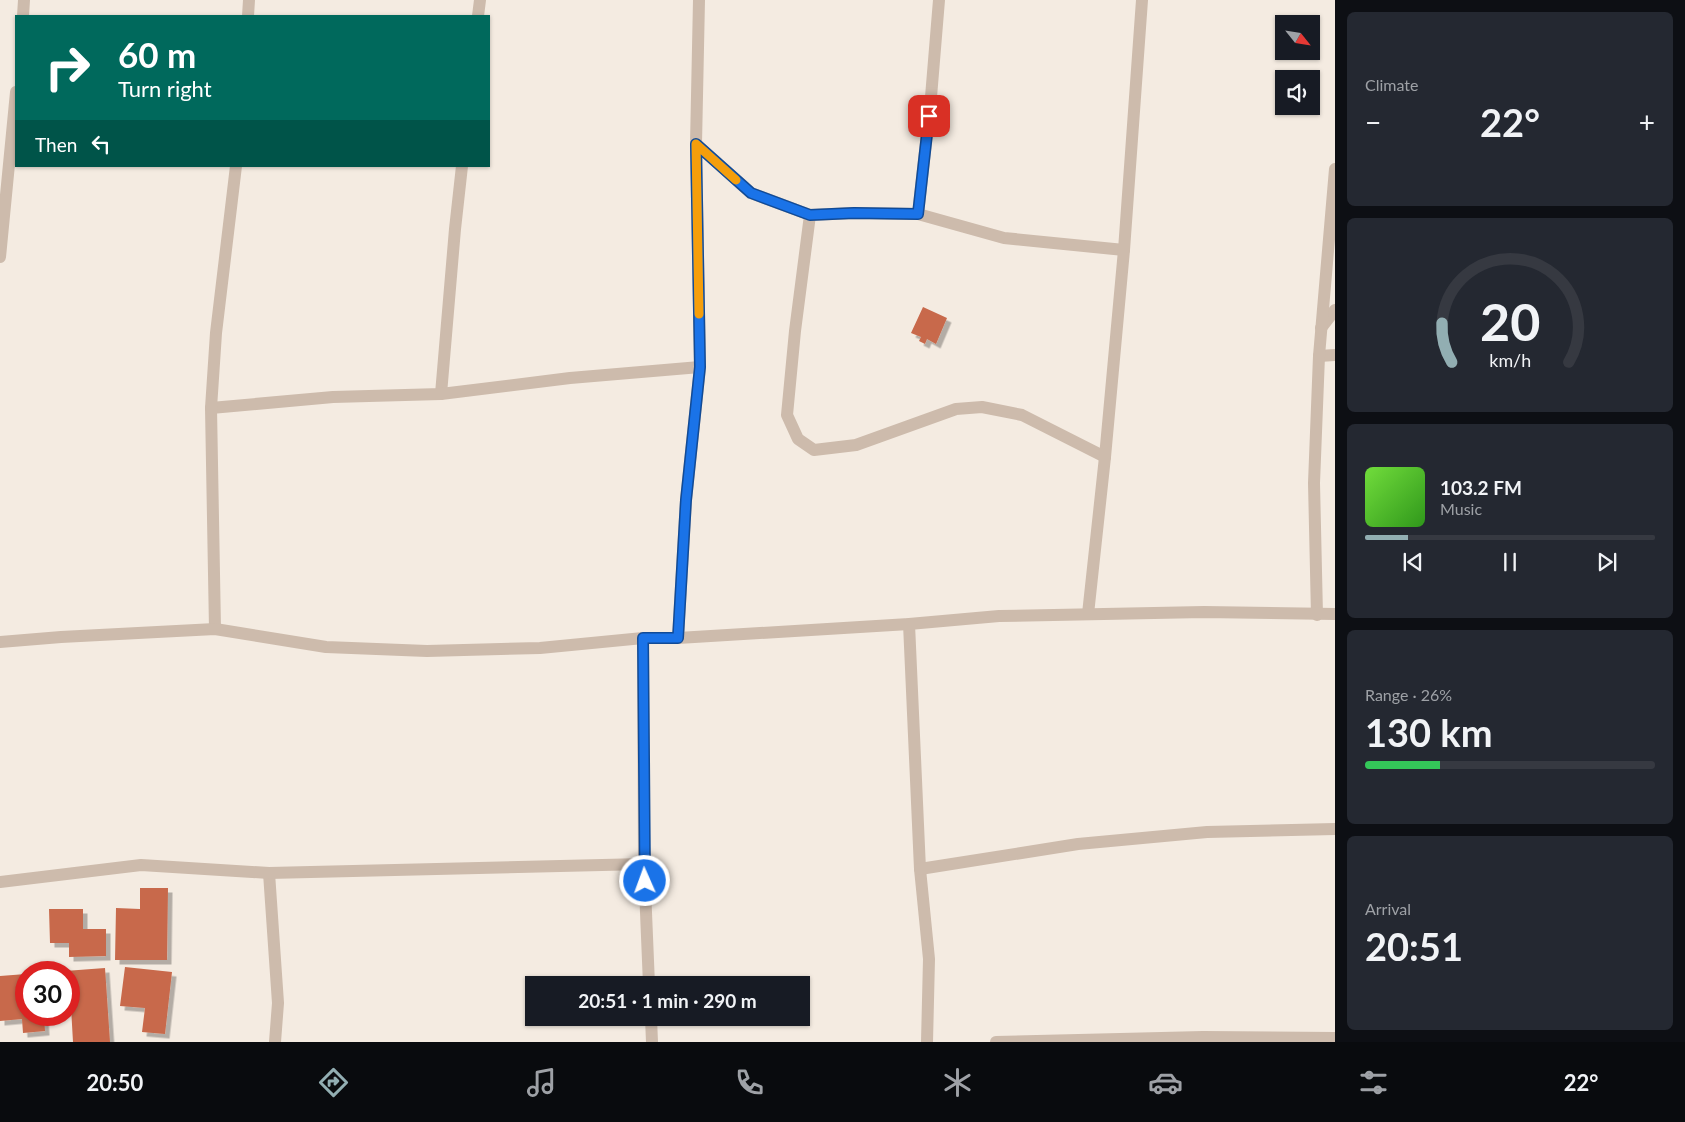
<!DOCTYPE html>
<meta charset="utf-8">
<style>
body{margin:0;font-family:Lato,sans-serif;background:#242831;color:#f1f3f6;height:100vh;display:flex;flex-direction:column;font-size:19px;white-space:nowrap}
*{box-sizing:border-box;margin:0}
p{font-size:16px;color:#9ea1a6}
.icon{flex:none;width:28px;height:28px;fill:none;stroke:currentColor;stroke-width:2;stroke-linecap:round;stroke-linejoin:round}
.map{position:relative;flex:1;overflow:hidden}
.sheet{display:flex;flex-direction:column;gap:12px;padding:12px;background:#0d0f14;width:350px}
.sheet>*{flex:none}
.hud{position:absolute;left:15px;top:15px;width:475px;height:152px;border-radius:0px;box-shadow:0 1px 4px #0004;background:#00695c;color:#fff;overflow:hidden}
.needle{width:32px;rotate:120deg}
.buttons{position:absolute;left:1275px;top:15px;display:grid;gap:10px}
.buttons a{display:grid;place-items:center;width:45px;height:45px;border-radius:0px;background:#171b24;box-shadow:0 1px 4px #0004;font-size:25px}
.speed{position:absolute;left:15px;top:961px;display:flex;gap:10px;font-size:25px;font-weight:700;text-align:center}
.speed>*{display:grid;place-content:center;width:65px;height:65px;border-radius:50%;background:#171b24;box-shadow:0 1px 4px #0004;line-height:1}
.speed .limit{border:8px solid #d22;background:#fff;color:#111}
.pin{position:absolute;display:grid;place-items:center;width:42px;height:42px;color:#fff;margin:-21px;border-radius:10px;box-shadow:0 2px 8px #0006}
.me{position:absolute;width:55px;margin:-28px;rotate:358deg;stroke-linejoin:round;filter:drop-shadow(0 0 4px #0008)}
.turn{display:flex;align-items:center;gap:18px;height:105px;padding:0 20px;font-size:22px}
.turn .icon{width:65px;height:65px;stroke-width:2.5}
.turn b{display:block;font-size:35px;line-height:42px}
.then{display:flex;align-items:center;height:48px;padding:0 20px;background:#0003;gap:10px;font-size:19px}
.big{font-size:38px;font-weight:700;line-height:1.1}
.sheet .tile{flex:1;display:flex;flex-direction:column;justify-content:center;gap:8px;min-width:0;padding:0 18px;border-radius:8px;background:#242831}
.sheet .dial{align-items:center;gap:0}
.dial svg{height:130px;overflow:visible;fill:none;stroke:#363941;stroke-width:7;stroke-linecap:round;text-anchor:middle}
.dial text{fill:#f1f3f6;stroke:none}
.song{display:flex;align-items:center;gap:15px}
.cover{width:60px;height:60px;border-radius:8px;background:linear-gradient(135deg,hsl(100 70% 55%),hsl(110 70% 35%))}
.played{height:5px;border-radius:2px;background:linear-gradient(90deg,#92aeb2 15%,#363941 15%)}
.keys{display:flex;justify-content:space-around;direction:ltr}
.heat{display:flex;justify-content:space-between;align-items:center;font-size:28px;direction:ltr}
.charge{height:8px;border-radius:4px;background:linear-gradient(90deg,#34c759 26%,#363941 0)}
.trip{position:absolute;left:525px;top:976px;width:285px;height:50px;border-radius:0px;background:#171b24;box-shadow:0 1px 4px #0004;font-weight:700;line-height:50px;text-align:center}
.tab-bar{display:flex;height:80px;justify-content:space-around;align-items:center;background:#090b0e;color:#9ea1a6}
.tab-bar .icon{width:35px;height:35px}
.tab-bar .active{color:#92aeb2}
.tab-bar b{font-size:22px;color:#f1f3f6}
main{display:flex;flex:1;min-height:0}
.map>svg:first-child{display:block}
.building{fill:#c8694b;filter:url(#shadow)}
.lines{fill:none;stroke-linecap:round;stroke-linejoin:round}
.street{stroke:#cdbbac;stroke-width:12}
.route-casing{stroke:#114b97;stroke-width:12}
.route{stroke:#1a73e8;stroke-width:9}
.slow{stroke:#f59e0b;stroke-width:9}
</style>
<main>
<div class="map">
<svg width="1335" height="1042" viewBox="0 0 1335 1042">
<defs>
<filter id="shadow"><feDropShadow dx="4.5" dy="4.5" stdDeviation="0" flood-color="#0004"/></filter>
</defs>
<rect width="100%" height="100%" fill="#f4ebe1"/>
<g class="building">
<polygon points="923,307 947,318 936,344 927,339 925,344 919,341 921,337 911,333"/>
<polygon points="140,888 168,888 167,960 115,960 116,908 140,909"/>
<polygon points="49,909 83,909 83,929 106,929 106,956 69,957 69,943 50,943"/>
<polygon points="125,967 172,972 165,1034 142,1032 145,1008 120,1006"/>
<polygon points="105,968 110,1042 73,1042 69,972 65,972 65,971"/>
<polygon points="26,974 26,1015 44,1015 45,1031 23,1033 22,1019 0,1021 0,976"/>
</g>
<g class="lines">
<g class="street">
<polyline points="23,16 24,0"/>
<polyline points="248,16 249,0"/>
<polyline points="478,16 480,0"/>
<polyline points="696,144 751,193 810,215 854,213 918,214 1004,238 1124,250"/>
<polyline points="918,214 931,97 939,0"/>
<polyline points="810,215 795,331 787,415 798,439 814,450 856,445 956,409 982,407 1022,415 1105,457"/>
<polyline points="0,257 16,92"/>
<polyline points="1321,328 1335,310"/>
<polyline points="1319,356 1335,355"/>
<polyline points="441,394 455,229 462,166"/>
<polyline points="211,408 333,397 441,394 570,378 700,367"/>
<polyline points="1088,614 1105,457 1124,250 1142,0"/>
<polyline points="1317,615 1314,483 1319,356 1335,169"/>
<polyline points="909,624 920,869 929,959 927,1042"/>
<polyline points="215,629 211,408 216,333 236,166"/>
<polyline points="643,638 644,864 649,985"/>
<polyline points="678,638 686,500 700,367 696,144 699,0"/>
<polyline points="0,642 61,637 215,629 326,647 427,651 540,648 643,638 678,638 909,624 999,616 1204,612 1335,614"/>
<polyline points="920,869 1078,844 1207,832 1335,829"/>
<polyline points="269,873 278,1003 275,1042"/>
<polyline points="0,882 141,865 269,873 644,864"/>
<polyline points="651,1018 652,1042"/>
<polyline points="996,1042 1203,1037 1335,1038"/>
</g>
</g>
<g class="lines">
<defs>
<polyline id="route" points="645,881 643,638 678,638 686,500 700,367 696,144 751,193 810,215 854,213 918,214 929,116"/>
</defs>
<use href="#route" class="route-casing"/>
<use href="#route" class="route"/>
<polyline class="slow" points="699,314 696,144 736,180"/>
</g>
</svg>
<div class="buttons">
<a><svg class="needle" viewBox="-14 -14 28 28"><path d="M0-13l5 13h-10z" fill="#e53935"/><path d="M0 13l5-13h-10z" fill="#9ea1a6"/></svg></a>
<a><svg class="icon" aria-label="sound" viewBox="0 0 24 24"><path d="M4 9h4l5-4v14l-5-4H4zM17 9q2 3 0 6"/></svg></a>
</div>
<div class="speed"><div class="limit">30</div></div>
<div class="pin" style="left:929px;top:116px;background:#d93025"><svg class="icon" aria-label="arrive" viewBox="0 0 24 24"><path d="M6 21V4h12l-3 4 3 4H6"/></svg></div>
<svg class="me" style="left:645px;top:881px" viewBox="-20 -20 40 40"><circle r="17" fill="#1a73e8" stroke="#fff" stroke-width="3"/><path d="M0-11L8 9 0 5-8 9z" fill="#fff"/></svg>
<div class="trip">20:51 · 1 min · 290 m</div>
<div class="hud">
<div class="turn"><svg class="icon" aria-label="right" viewBox="0 0 24 24"><path d="M7 20v-9h11M14 6l5 5-5 5"/></svg><div><b>60 m</b>Turn right</div></div>
<div class="then">Then<svg class="icon" aria-label="left" viewBox="0 0 24 24"><path d="M17 20v-9H6M10 6l-5 5 5 5"/></svg></div>
</div>
</div>
<section class="sheet">
<div class="tile"><p>Climate</p>
<div class="heat"><a>−</a><b class="big">22°</b><a>+</a></div>
</div>
<div class="tile dial"><svg viewBox="0 0 100 80">
<path d="M14 69A42 42 0 1 1 86 69"/>
<path d="M14 69A42 42 0 0 1 8 45" stroke="#92aeb2"/>
<text x="50" y="56" font-size="32" font-weight="700">20</text>
<text x="50" y="72" font-size="11">km/h</text>
</svg></div>
<div class="tile">
<div class="song"><i class="cover"></i><div><b>103.2 FM</b><p>Music</p></div></div>
<div class="played"></div>
<div class="keys"><svg class="icon" aria-label="previous" viewBox="0 0 24 24"><path d="M18 5L8 12l10 7zM5 5v14"/></svg><svg class="icon" aria-label="pause" viewBox="0 0 24 24"><path d="M8 5v14M16 5v14"/></svg><svg class="icon" aria-label="next" viewBox="0 0 24 24"><path d="M6 5l10 7-10 7zM19 5v14"/></svg></div>
</div>
<div class="tile"><p>Range · 26%</p><b class="big">130 km</b><div class="charge"></div></div>
<div class="tile"><p>Arrival</p><b class="big">20:51</b></div>
</section>
</main>
<nav class="tab-bar">
<b>20:50</b>
<svg class="icon active" aria-label="directions" viewBox="0 0 24 24"><path d="M12 3l9 9-9 9-9-9zM9 14v-3h6M13 9l2 2-2 2"/></svg>
<svg class="icon" aria-label="music" viewBox="0 0 24 24"><path d="M9 18V5l10-2v13"/><circle cx="6" cy="18" r="3"/><circle cx="16" cy="16" r="3"/></svg>
<svg class="icon" aria-label="phone" viewBox="0 0 24 24"><path d="M5 4h4l2 5-3 2q2 4 5 5l2-3 5 2v4C11 20 4 13 5 4z"/></svg>
<svg class="icon" aria-label="climate" viewBox="0 0 24 24"><path d="M12 3v18M4 7l16 10M4 17L20 7"/></svg>
<svg class="icon" aria-label="car" viewBox="0 0 24 24"><path d="M5 17H2v-5l4-1 3-4h7l3 4 3 1v5h-3M9 17h6M6 11h13"/><circle cx="7" cy="17" r="2"/><circle cx="17" cy="17" r="2"/></svg>
<svg class="icon" aria-label="filters" viewBox="0 0 24 24"><path d="M4 7h16M4 17h16"/><circle cx="9" cy="7" r="2"/><circle cx="15" cy="17" r="2"/></svg>
<b>22°</b>
</nav>
